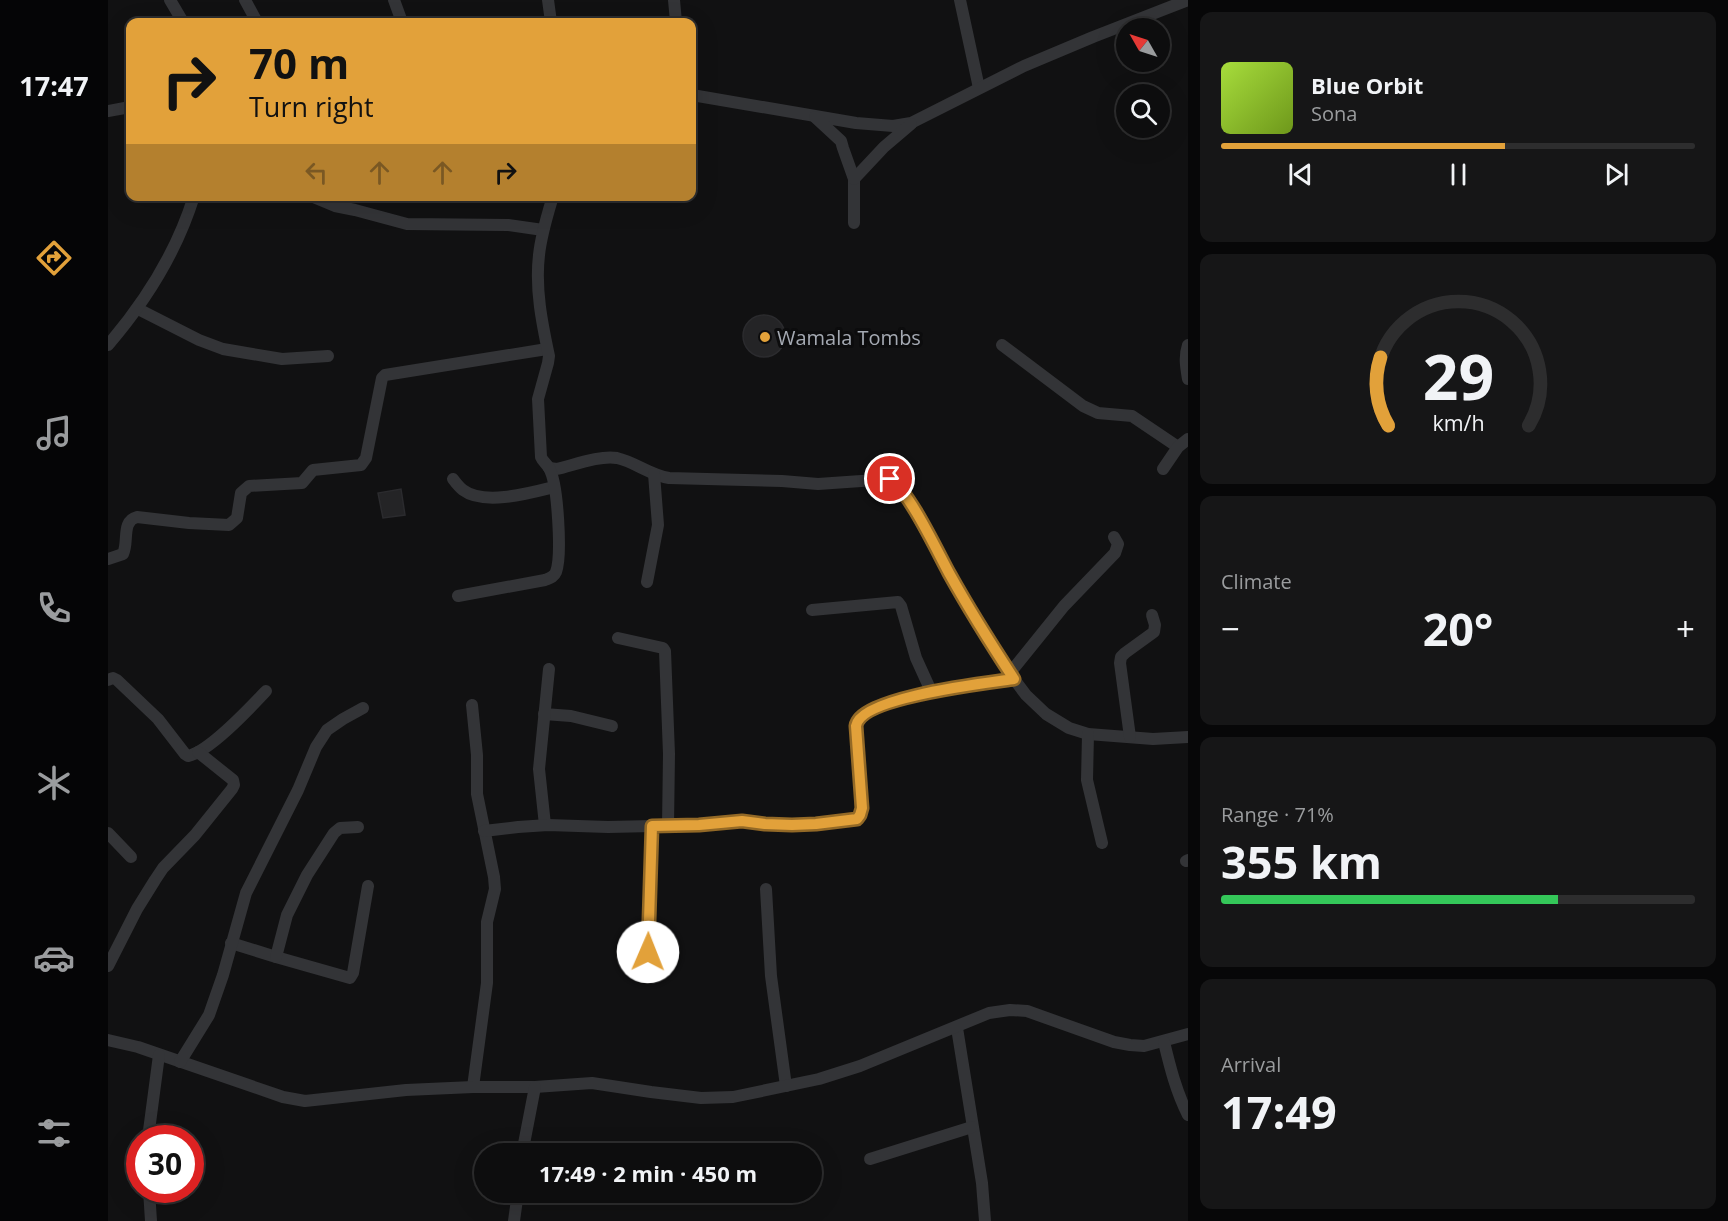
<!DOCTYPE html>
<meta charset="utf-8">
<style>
body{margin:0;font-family:"Open Sans",sans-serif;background:#161617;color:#f1f3f6;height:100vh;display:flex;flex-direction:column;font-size:22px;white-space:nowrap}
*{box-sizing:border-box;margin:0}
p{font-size:20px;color:#9a9c9e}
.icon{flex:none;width:33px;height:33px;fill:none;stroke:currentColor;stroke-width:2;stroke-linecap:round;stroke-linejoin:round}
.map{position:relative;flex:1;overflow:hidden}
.side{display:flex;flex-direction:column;gap:12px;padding:12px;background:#070708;width:540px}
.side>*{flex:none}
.banner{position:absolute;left:18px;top:18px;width:570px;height:183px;border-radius:12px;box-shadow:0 6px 24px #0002,0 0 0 2px #2d2d2e;background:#e2a13a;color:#111;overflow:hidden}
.needle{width:39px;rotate:309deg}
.buttons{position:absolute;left:1008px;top:18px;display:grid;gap:12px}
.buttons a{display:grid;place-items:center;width:54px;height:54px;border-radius:50%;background:#0d0d0e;box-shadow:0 6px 24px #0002,0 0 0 2px #2d2d2e;font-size:30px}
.speed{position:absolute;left:18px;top:1125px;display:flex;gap:12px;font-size:30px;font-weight:700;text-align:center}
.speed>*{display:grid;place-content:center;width:78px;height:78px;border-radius:50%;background:#0d0d0e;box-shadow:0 6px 24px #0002,0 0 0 2px #2d2d2e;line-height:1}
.speed .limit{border:9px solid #d22;background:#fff;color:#111}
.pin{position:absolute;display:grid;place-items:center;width:51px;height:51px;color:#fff;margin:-26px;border:3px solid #fff;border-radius:50%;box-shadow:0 2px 6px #0007}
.me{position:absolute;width:66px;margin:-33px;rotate:1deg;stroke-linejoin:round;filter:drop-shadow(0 0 4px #0008)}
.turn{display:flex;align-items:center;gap:21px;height:126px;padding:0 24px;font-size:27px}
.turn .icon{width:78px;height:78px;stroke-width:2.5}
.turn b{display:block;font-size:42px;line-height:51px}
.lanes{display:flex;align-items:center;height:57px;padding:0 24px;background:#0003;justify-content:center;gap:30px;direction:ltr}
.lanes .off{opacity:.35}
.big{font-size:45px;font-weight:700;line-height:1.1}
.side .tile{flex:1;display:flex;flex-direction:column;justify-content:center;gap:9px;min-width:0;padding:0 21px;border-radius:12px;background:#161617}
.side .dial{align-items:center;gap:0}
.dial svg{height:156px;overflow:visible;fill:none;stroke:#2d2d2e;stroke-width:7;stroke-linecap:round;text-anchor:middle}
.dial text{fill:#f1f3f6;stroke:none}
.song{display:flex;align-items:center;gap:18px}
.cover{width:72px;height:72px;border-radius:9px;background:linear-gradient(135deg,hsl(80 70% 55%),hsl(80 70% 35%))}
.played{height:6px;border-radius:3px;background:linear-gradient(90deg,#e2a13a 60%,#2d2d2e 60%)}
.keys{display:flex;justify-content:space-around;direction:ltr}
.heat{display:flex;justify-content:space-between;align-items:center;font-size:33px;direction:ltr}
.charge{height:9px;border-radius:4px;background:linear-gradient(90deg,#34c759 71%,#2d2d2e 0)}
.trip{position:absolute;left:366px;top:1143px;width:348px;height:60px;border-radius:30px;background:#0d0d0e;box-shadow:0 6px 24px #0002,0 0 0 2px #2d2d2e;font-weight:700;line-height:60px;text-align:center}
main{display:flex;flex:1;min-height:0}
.dock{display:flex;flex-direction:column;width:108px;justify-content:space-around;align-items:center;background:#050506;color:#9a9c9e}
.dock .icon{width:42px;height:42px}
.dock .selected{color:#e2a13a}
.dock b{font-size:27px;color:#f1f3f6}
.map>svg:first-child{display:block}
.building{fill:#242426;stroke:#2b2b2e;stroke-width:1.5}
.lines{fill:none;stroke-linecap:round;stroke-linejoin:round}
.street{stroke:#333437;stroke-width:12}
.route-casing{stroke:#936926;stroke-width:15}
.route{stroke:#e2a13a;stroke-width:10}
.poi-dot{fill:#e2a13a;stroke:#0c0c0d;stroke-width:2}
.labels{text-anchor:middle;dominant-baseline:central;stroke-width:6;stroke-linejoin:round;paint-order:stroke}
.poi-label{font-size:20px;fill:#a4a9b2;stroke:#0c0c0d;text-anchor:start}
</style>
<main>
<nav class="dock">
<b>17:47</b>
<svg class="icon selected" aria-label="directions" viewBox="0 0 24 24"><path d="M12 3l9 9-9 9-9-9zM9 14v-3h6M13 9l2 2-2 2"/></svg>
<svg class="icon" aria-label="music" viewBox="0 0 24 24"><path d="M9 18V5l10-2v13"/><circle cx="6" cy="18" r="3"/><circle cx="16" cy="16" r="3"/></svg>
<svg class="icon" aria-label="phone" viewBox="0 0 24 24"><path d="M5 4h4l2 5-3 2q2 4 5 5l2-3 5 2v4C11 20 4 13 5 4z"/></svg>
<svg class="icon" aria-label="climate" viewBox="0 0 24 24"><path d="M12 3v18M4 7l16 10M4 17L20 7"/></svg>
<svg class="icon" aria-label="car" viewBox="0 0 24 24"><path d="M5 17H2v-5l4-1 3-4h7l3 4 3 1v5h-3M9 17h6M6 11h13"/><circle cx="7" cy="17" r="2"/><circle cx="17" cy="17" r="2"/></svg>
<svg class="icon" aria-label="filters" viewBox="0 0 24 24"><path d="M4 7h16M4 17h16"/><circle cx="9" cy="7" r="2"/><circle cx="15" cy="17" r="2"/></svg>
</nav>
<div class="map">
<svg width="1080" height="1221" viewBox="0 0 1080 1221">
<rect width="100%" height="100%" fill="#111112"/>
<g class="building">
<circle cx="656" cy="336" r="21"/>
<polygon points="293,489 297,515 275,518 270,493"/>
</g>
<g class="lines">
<g class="street">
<polyline points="62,0 75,22"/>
<polyline points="137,0 149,22"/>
<polyline points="286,0 294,22"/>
<polyline points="440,0 443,22"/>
<polyline points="566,0 568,22"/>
<polyline points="852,0 871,88"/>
<polyline points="584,95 748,123 785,126 803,123 916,66 985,37 1080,0"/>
<polyline points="0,111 22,107"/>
<polyline points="707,117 733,141 735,148 746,179 746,223"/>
<polyline points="746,179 776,147 803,124"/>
<polyline points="203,196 227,206 247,210 299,224 400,225 435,230"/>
<polyline points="30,309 91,340 115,349 174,359 220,356"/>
<path d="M0,345C37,302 69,251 86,196"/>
<polyline points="894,345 975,406 990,413 1024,416 1070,447"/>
<path d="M1080,345C1076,357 1078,367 1080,379"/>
<path d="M441,468L449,469C466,465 492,455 509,458C527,462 542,475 561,478L674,481L710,484L782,479L787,482L802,503L871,626L906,679L918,695L938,714L961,728L980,734L1045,739L1080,737"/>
<polyline points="1055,469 1070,447 1080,439"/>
<path d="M345,479C348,483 351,487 355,490C376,506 422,493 446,487"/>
<path d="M0,559L15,554C21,542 13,521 29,517L81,523L121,525L129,518L133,493L141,486L194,483L205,470L253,465L258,458L274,378L277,375L439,349"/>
<polyline points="539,582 550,525 546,474"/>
<path d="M350,596L437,580C442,578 446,577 448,572C454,556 450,483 441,468C439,464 435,462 433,457L430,399L440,363L441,356C434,323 427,289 431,255C433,235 439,216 445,196"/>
<polyline points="704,610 790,602 793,606 808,658 823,691 906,679"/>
<polyline points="510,638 555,648 557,651 561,754 560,826"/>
<polyline points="902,673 956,606 1007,553 1010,544 1006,537"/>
<path d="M0,680L5,678L9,680L50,719L77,754L80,756C101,752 142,708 158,691"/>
<polyline points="364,705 369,755 369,794 386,877 387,889 379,922 379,983 365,1087"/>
<polyline points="436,714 463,716 504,726"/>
<polyline points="980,734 979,780 994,843"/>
<polyline points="1022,737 1012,663 1013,657 1017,653 1046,632 1047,625 1044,615"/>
<polyline points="437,825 431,769 441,669"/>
<polyline points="544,826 540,952 543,956 554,956"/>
<path d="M376,831L410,827L440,825L500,827L591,825L634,821L657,824L684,825L744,820L749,819L753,812L749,722C760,706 804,696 823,691"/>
<polyline points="0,833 23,857"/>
<polyline points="1078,861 1080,860"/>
<polyline points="658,889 663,976 678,1086"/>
<polyline points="123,943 168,957 242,978 245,973 260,886"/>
<polyline points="168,957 179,915 199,875 226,833 232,828 250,827"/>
<polyline points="0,966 29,909 47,880 55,868 87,835 124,789 126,785 125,780 90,752"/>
<polyline points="849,1028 874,1183 877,1221"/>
<polyline points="0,1040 30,1047 175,1097 197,1101 298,1090 365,1087 427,1087 484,1083 543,1092 593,1098 625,1097 711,1079 752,1066 881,1013 902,1010 919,1011 1006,1042 1022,1045 1036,1046 1080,1034"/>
<path d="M1056,1042C1062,1067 1068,1091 1080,1115"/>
<polyline points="72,1062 101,1015 115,975 138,893 190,790 208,747 219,730 235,719 255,708"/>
<polyline points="40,1138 51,1055"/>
<polyline points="414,1154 427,1087"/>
<polyline points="762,1159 864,1127"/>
<polyline points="41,1190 43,1221"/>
<polyline points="406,1221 410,1192"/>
</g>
</g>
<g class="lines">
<defs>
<path id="route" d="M540,952L544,826L591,825L634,821L657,824L684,825L708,824L749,819L752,815L754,808L748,726C752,697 879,683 906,679C883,644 861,609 841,573C829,551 801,491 782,479"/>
</defs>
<use href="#route" class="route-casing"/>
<use href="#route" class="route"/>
</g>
<circle class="poi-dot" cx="657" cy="337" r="6"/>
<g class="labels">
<g class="poi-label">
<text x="669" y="337">Wamala Tombs</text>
</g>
</g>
</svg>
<div class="buttons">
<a><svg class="needle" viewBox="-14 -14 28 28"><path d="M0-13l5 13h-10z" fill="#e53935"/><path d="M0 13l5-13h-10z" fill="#9a9c9e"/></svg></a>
<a><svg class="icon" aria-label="search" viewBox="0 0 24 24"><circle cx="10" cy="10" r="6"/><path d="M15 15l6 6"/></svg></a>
</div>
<div class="speed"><div class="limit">30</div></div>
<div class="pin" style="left:782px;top:479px;background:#d93025"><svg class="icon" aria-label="arrive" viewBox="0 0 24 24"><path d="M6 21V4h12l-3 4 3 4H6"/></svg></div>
<svg class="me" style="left:540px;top:952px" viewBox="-20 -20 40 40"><circle r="19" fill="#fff"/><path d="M0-13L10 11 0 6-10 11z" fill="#e2a13a"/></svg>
<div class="trip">17:49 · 2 min · 450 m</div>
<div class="banner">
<div class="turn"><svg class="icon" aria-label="right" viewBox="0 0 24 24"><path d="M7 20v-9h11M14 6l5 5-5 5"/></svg><div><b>70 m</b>Turn right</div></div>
<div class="lanes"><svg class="icon off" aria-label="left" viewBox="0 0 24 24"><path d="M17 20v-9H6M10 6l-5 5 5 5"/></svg><svg class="icon off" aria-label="ahead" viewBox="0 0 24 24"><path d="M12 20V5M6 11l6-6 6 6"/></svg><svg class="icon off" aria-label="ahead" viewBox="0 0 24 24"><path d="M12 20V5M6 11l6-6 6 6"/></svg><svg class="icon" aria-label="right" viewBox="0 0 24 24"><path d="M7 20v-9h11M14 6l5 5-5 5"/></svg></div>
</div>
</div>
<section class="side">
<div class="tile">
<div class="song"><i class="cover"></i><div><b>Blue Orbit</b><p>Sona</p></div></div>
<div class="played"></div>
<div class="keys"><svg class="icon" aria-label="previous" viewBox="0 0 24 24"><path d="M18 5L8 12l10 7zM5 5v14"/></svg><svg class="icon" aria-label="pause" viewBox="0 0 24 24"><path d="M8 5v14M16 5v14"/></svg><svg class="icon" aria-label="next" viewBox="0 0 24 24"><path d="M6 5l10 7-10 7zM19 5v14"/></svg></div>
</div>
<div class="tile dial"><svg viewBox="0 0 100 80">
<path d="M14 69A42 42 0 1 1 86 69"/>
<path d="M14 69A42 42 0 0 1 10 34" stroke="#e2a13a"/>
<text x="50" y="56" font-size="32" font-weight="700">29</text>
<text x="50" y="72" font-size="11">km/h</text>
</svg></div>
<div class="tile"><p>Climate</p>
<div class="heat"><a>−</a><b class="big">20°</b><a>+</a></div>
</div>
<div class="tile"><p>Range · 71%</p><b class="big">355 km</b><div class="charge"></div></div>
<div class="tile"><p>Arrival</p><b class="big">17:49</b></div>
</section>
</main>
